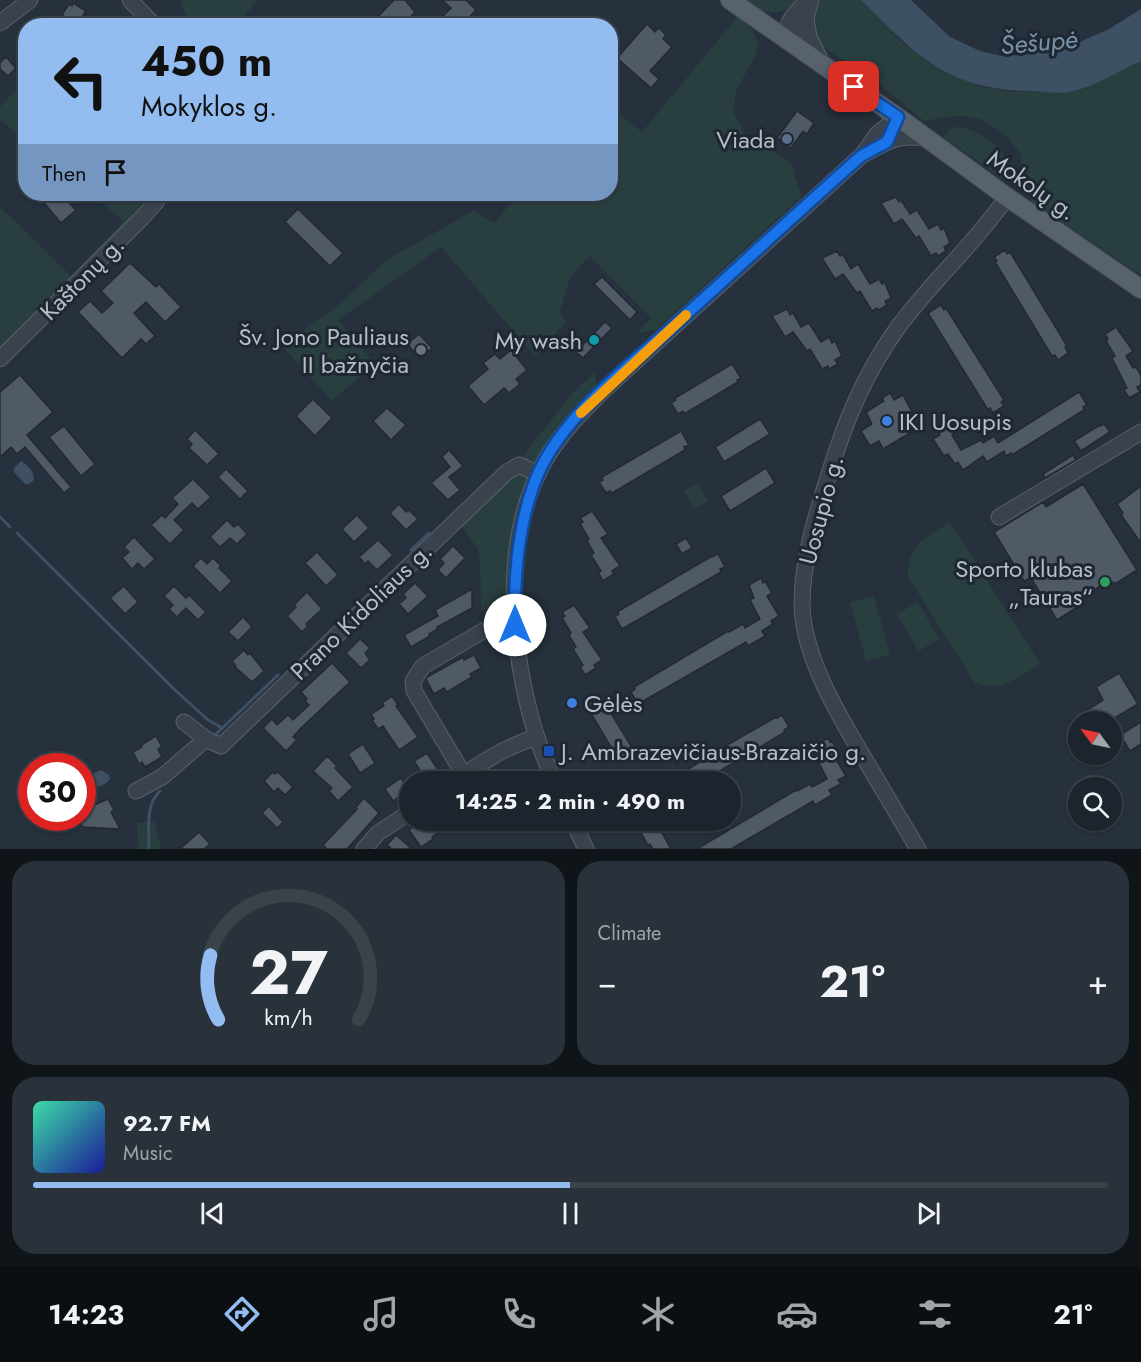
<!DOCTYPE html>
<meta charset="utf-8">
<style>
body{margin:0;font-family:Jost,sans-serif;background:#29313a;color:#f1f3f6;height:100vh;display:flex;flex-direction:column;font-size:22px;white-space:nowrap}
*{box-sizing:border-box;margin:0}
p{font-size:20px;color:#a0a5aa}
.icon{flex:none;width:33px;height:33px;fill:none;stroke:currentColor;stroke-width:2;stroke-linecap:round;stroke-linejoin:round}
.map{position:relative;height:849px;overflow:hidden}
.side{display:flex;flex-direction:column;gap:12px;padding:12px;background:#0f1419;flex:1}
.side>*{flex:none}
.banner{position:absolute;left:18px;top:18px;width:600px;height:183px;border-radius:24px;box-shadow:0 2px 4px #0004,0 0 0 2px #3a424a;background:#93bcf0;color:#111;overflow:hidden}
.needle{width:39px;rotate:303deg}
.buttons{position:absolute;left:1068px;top:711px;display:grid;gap:12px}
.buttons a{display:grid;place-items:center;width:54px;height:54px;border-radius:50%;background:#1c252e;box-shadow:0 2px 4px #0004,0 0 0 2px #3a424a;font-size:30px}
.speed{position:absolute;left:18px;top:753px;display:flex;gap:12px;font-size:30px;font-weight:700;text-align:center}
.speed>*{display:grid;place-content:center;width:78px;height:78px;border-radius:50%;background:#1c252e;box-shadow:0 2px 4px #0004,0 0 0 2px #3a424a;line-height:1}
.speed .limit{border:9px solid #d22;background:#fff;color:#111}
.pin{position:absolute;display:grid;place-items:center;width:51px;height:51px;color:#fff;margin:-26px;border-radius:12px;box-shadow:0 3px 9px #0006}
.me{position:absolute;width:66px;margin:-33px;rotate:0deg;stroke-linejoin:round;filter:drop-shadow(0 0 4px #0008)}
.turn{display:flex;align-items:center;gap:21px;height:126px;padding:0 24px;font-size:27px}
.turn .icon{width:78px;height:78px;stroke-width:2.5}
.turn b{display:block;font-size:42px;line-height:51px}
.then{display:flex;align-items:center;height:57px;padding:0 24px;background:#0003;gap:12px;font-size:22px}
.big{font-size:45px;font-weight:700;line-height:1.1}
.side .widget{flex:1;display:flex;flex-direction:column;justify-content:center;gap:9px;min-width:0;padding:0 21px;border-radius:24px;background:#29313a}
.side .dial{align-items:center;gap:0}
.dial svg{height:156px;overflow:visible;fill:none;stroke:#3a424a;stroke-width:7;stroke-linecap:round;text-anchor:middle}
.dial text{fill:#f1f3f6;stroke:none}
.song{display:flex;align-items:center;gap:18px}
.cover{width:72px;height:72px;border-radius:9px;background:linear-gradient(135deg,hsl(160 70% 55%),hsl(240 70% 35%))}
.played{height:6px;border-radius:3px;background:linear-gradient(90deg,#93bcf0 50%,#3a424a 50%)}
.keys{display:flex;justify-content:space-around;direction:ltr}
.heat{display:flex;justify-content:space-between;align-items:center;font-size:33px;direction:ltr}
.side .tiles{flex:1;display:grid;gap:12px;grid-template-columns:1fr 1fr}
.widget:last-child{grid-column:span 2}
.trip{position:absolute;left:399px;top:771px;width:342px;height:60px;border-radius:30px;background:#1c252e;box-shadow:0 2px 4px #0004,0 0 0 2px #3a424a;font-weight:700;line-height:60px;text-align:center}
.dock{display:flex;height:96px;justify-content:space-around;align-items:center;background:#0b0f12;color:#a0a5aa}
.dock .icon{width:42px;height:42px}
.dock .on{color:#93bcf0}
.dock b{font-size:27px;color:#f1f3f6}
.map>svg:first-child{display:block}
.green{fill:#293e3f}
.water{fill:#3d5064}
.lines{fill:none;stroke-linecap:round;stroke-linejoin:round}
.stream{stroke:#3d5064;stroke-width:3}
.building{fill:#505a67;stroke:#212a34;stroke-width:1.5}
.minor-casing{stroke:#58616b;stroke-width:17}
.major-casing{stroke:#434c56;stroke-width:20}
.minor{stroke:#3a434d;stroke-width:15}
.major{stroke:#58626d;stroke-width:18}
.route-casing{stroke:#114b97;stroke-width:15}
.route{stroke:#1a73e8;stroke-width:10}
.slow{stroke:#f59e0b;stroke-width:10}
.service-dot{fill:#5c6f8a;stroke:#1f2832;stroke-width:2}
.culture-dot{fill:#0f9aa8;stroke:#1f2832;stroke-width:2}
.worship-dot{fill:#6b7280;stroke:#1f2832;stroke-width:2}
.shop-dot{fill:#3f7fe0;stroke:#1f2832;stroke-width:2}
.leisure-dot{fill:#2e9e5b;stroke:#1f2832;stroke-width:2}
.transit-dot{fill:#1a4fb4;stroke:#1f2832;stroke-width:2}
.labels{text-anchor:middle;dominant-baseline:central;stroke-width:6;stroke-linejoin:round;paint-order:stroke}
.poi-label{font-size:24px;fill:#b6bec8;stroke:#1f2832;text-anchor:end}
.street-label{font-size:24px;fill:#b6bec8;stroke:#1f2832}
.water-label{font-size:26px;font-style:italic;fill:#7990a9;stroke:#1f2832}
</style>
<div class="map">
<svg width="1141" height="849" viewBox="0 0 1141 849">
<rect width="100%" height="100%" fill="#26313d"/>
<g class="green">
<path d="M180,0H257L237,26C212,26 186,32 180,0Z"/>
<path d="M740,0H796C780,20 759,13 740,0Z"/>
<path d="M821,0H861L905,45L980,86L1006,91L1069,92L1095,83L1141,61V275L1032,202L1023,184L1021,155L1008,137L983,120L967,116L946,117L924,121C903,104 882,85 859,70C846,61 827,53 818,39C810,27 814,12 821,0Z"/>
<polygon points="739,15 752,29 758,44 755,56 736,91 733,111 744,133 792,164 795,177 802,196 657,329 641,333 638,331 651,318 590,256 570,277 560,312 566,321 536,357 441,247 338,320 375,364 332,401 281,345 332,311 387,260 473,211 495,223 517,194 610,194 611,108 642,132"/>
<polygon points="25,79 25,140 0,120 0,107"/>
<path d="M956,127C974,128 1001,143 1006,161C1009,167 1006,173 1003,179L943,137L949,129Z"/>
<polygon points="91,194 159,194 0,359 0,207 71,276 124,221"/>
<path d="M595,372L597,385C578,404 559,422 545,444C512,496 506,558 506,618L492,620L485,616L481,609L480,560L478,549L457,520L519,461L571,395Z"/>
<polygon points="698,483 708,501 694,509 684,491"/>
<path d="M950,522L1040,664C1019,677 1001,693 975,683L908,577C907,544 925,538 950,522Z"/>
<polygon points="874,596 890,655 866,661 850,602"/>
<polygon points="918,602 939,639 919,651 897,614"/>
<polygon points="154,821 161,849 138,849 137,823"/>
</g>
<g class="water">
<path d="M861,0H911L950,37L980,51L1001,56L1022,55L1068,47L1109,29L1141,9V61C1119,71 1094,87 1069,92C1057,94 1041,91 1028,91C946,89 915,54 861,0Z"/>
<path d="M21,461C28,466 34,470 34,480L29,484H25L14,472V468Z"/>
<path d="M101,770L109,775L110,779C102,790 93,783 83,794V778Z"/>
</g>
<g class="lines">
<g class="stream">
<polyline points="0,517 10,527"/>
<polyline points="17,533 175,690 208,720 222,728"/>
<polyline points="411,550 429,533"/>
<polyline points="215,735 278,675"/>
<path d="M149,849C149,830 145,805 160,791"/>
</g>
</g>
<g class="building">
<polygon points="394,0 405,0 415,12 402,26 369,26"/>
<polygon points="442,0 466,0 476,10 461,26 433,26 451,8"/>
<polygon points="73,3 86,11 77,25 62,15 69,4 72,6"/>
<polygon points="647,24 655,32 659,28 666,35 663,39 672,47 650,71 659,79 651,88 617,58"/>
<polygon points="26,48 26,70 14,60"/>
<polygon points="6,57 16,68 8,76 0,69 0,63"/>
<polygon points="797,111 814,123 807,134 803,131 791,148 777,138"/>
<polygon points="43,194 61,194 76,210 61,223 39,197"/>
<polygon points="896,197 899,202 901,200 910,214 917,210 929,229 938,224 941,230 944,228 950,243 944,247 946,251 938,256 936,253 931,256 919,236 916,238 902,219 894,224 881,203"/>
<polygon points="298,209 343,253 330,266 285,222"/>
<polygon points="1005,250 1007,254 1010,252 1067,346 1065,347 1068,353 1058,360 1055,355 1052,356 995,262 997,261 994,257"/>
<polygon points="837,251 840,256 843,255 851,269 858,264 870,284 879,279 882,284 885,283 891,298 885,301 887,305 879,310 877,308 872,311 860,291 857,293 843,274 835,279 822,258"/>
<polygon points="130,263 156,287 159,284 181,307 165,322 146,302 134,313 155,336 146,344 141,339 122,358 78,312 90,301 102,313 113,303 101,291"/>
<polygon points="602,277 637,312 630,320 594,284"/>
<polygon points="941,305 944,310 946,308 1004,400 1001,402 1004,406 993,413 990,408 988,410 928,313"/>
<polygon points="787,309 790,315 793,313 801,327 809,323 821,342 829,337 832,343 835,341 842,356 835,360 838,364 829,369 828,366 822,369 810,349 807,351 793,332 785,337 772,316"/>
<polygon points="605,322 612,328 583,358 576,352"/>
<polygon points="1116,327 1133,351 1126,356 1133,368 1136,367 1141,376 1141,385 1137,387 1140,392 1129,398 1124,390 1127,388 1112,358 1115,356 1106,341 1108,339 1105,334"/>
<polygon points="419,334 432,348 420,358 407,344"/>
<polygon points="511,350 527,370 516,379 520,384 509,393 504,388 484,405 468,386 488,369 483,363 495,354 500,359"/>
<polygon points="732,364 741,378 737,380 738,382 684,414 683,411 678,414 671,403 676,400 675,398"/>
<polygon points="20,375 53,412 27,435 71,487 64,493 25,447 17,454 11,447 0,457 0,392"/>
<polygon points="1079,392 1087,405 1083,407 1084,410 1012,455 1011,453 1006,456 1004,451 987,462 983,456 963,470 958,462 955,464 948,454 944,456 933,439 940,435 938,431 949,424 955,433 952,435 961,450 981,440 983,443 994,436 998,443"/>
<polygon points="890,393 894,400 903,395 912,412 902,418 910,433 883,449 879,441 870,446 861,431 872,424 866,412 884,401 882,398"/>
<polygon points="313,399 332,418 315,436 296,416"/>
<polygon points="387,408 406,425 391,440 373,421"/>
<polygon points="760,419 770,434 724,462 715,447"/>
<polygon points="1104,424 1110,432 1081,451 1074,441 1100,425 1101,426"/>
<polygon points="64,426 95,464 81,476 49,437"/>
<polygon points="195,430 219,454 207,465 189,448 192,444 187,439"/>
<polygon points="681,431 689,445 684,447 685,450 612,493 610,491 606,493 599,482 603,480 602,477"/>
<polygon points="449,450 463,466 449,477 460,490 448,500 431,483 450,467 442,457"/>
<polygon points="1073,455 1076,460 1045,478 1043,474"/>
<polygon points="766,468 775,483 730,511 721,496"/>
<polygon points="226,469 248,491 240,499 218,477"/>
<polygon points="193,479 211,497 198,509 192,503 174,520 184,530 170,544 151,525 162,515 165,518 178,504 172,498"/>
<polygon points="1083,484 1137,570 1115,584 1114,582 1102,589 1100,586 1094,590 1085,595 1086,598 1082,601 1079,606 1057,620 1031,578 1024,581 994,532 1043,502 1046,507"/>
<polygon points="1141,486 1141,543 1124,519 1121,514 1123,513 1117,504"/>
<polygon points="399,504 406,512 409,510 418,519 406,530 390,513"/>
<polygon points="592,511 608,534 601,538 620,566 612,571 614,574 603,581 598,572 601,571 591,555 594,553 587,541 589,539 580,524 583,522 580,518"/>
<polygon points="357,515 369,528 354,542 342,529"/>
<polygon points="227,520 234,527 238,524 247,534 237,544 230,538 220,547 210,537"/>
<polygon points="134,537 155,559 144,569 138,563 132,569 122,558 129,552 124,547"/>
<polygon points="686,538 692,548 682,554 676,544"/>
<polygon points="378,540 393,555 377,570 368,561 365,564 359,557"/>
<polygon points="453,546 465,558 446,578 438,570 444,563 440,559"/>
<polygon points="317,552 338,575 326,586 305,563"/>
<polygon points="718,554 725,567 720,569 721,572 622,629 615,617 619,614 617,612 712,556 712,557"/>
<polygon points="201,558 207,564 213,558 221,566 219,568 232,581 220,593 193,566"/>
<polygon points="761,578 763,583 765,581 772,593 767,596 779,616 771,621 773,624 762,631 765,636 748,646 746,642 638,704 631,692 635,689 634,687 728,631 729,632 743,624 745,628 760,619 750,600 754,598 749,585"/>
<polygon points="415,583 428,596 408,614 399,604 406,598 403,594"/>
<polygon points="124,586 138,602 125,614 110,598"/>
<polygon points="174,586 186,598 189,595 206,612 198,620 186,608 177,617 169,609 173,605 164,596"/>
<polygon points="472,589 472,608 437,627 438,629 429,634 430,636 411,647 404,635 438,616 435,610"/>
<polygon points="307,592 322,609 306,624 308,626 302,632 287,616 296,607 294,605"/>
<polygon points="574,605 590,628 583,632 602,660 594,665 596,668 585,675 580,666 583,665 573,649 576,647 569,635 571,633 562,618 565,616 562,612"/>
<polygon points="243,617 252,627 238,641 228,632"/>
<polygon points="360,639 370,648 365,653 370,660 361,668 346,653"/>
<polygon points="244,650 248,655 250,653 264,671 252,682 235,667 236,666 232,661"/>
<polygon points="474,655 481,668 470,674 472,677 447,692 444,688 434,694 426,679 427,677 463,657 464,660"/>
<polygon points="332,663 350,682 301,728 293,737 297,740 286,751 263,728 272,719 277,725 288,715 293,720 309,705 305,701 307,699 301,692"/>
<polygon points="1119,673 1138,704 1108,722 1069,722 1103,700 1096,687"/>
<polygon points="596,693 600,698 601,697 636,754 623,762 620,757 618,759 586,705 588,704 585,699"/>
<polygon points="392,696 398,705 396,706 418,737 399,750 383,726 378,729 372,720 374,719 371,714 384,706 382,703"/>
<polygon points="782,715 789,727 784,730 785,732 701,782 672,782 683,775 682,773 722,748 776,717 777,718"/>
<polygon points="1141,722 1141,744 1130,751 1120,735"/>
<polygon points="156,736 162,747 158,749 162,757 145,767 142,762 139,764 133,752 142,747 141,745"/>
<polygon points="828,738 830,742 832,741 839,753 834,756 846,776 838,780 841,784 829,790 832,795 815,805 813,801 731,849 697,849 796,790 797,791 810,784 812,787 827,779 817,759 821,757 816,745"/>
<polygon points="363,744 375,763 360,773 348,754"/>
<polygon points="427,753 438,770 425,778 414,761"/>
<polygon points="327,756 337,766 335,768 353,787 338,801 329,791 332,788 313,771"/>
<polygon points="273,772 275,774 278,772 293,787 285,795 278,788 274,792 264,781"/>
<polygon points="401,778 409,790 393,801 385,789"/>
<polygon points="364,798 379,813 347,849 327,849 323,845 357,809 356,807"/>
<polygon points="108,799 114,810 111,812 120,829 83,827 78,818 82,818 82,810"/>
<polygon points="269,806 283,822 277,828 262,813"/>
<polygon points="424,820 456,820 432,837 433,839 421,847 409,830"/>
<polygon points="634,820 655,820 671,849 653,849 650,844 648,845"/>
<polygon points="199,832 210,844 204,849 180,849"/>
<polygon points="396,835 412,849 392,849 387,845"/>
</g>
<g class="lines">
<defs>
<g id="minor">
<polyline points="130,0 155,26"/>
<path d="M808,0C796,12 786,20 786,38C803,30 807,17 811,0"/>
<polyline points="806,19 809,37 823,65"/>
<polyline points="0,23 30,0"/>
<polyline points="863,154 877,134 898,117"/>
<polyline points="0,359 142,218 157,201 159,194"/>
<polyline points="999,517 1141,432"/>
<polyline points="184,722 206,739 221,746 507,472 519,465 538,474"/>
<path d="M464,775C486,759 510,745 537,737"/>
<polyline points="454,782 464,775 414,691 413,681 423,666 483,631 493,627 515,625"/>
<path d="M554,782C548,766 541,750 536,735C511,653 501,544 542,466C557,437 580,414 602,392L861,156C887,142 895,134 925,138"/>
<polyline points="136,791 162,777 206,739"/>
<polyline points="572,820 586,849"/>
<polyline points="364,849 378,833 410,812"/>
<path d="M918,849C901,820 884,792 867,763C841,719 803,658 802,605C802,561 815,519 828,477C845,422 863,377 896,330C930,283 974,245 1007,197"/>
</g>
<polyline id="major" points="730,0 906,123 1007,197 1141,289"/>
</defs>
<use href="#minor" class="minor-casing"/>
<use href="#major" class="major-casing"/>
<use href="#minor" class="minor"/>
<use href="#major" class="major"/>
</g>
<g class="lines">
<defs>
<path id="route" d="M515,625C514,574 518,521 538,474C565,413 632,364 679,321C740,266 800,210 861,156L887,142L898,117L854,87"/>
</defs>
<use href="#route" class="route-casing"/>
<use href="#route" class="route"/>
<polyline class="slow" points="581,413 686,315"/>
</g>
<circle class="service-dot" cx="787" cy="139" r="6"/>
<circle class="culture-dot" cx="594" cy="340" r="6"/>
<circle class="worship-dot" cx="421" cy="350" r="6"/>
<g class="shop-dot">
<circle cx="887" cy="421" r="6"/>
<circle cx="572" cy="703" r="6"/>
</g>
<circle class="leisure-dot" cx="1105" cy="582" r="6"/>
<rect class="transit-dot" x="543" y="745" width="12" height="12" rx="3"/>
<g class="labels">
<g class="poi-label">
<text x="775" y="139">Viada</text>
<text x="409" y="336">Šv. Jono Pauliaus<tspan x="409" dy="28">II bažnyčia</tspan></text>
<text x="582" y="340">My wash</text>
<text x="899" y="421" text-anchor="start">IKI Uosupis</text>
<text x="1093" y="568">Sporto klubas<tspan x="1093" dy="28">„Tauras“</tspan></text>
<text x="584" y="703" text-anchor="start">Gėlės</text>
<text x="561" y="751" text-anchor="start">J. Ambrazevičiaus-Brazaičio g.</text>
</g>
<g class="street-label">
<text transform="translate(1032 185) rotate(35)">Mokolų g.</text>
<text transform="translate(82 278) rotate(-45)">Kaštonų g.</text>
<text transform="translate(821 510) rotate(-75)">Uosupio g.</text>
<text transform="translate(361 611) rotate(-44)">Prano Kidoliaus g.</text>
</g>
<g class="water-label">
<text transform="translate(1039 42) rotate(-5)">Šešupė</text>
</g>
</g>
</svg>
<div class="buttons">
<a><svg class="needle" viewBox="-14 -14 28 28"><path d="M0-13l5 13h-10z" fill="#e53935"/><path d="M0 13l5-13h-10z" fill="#a0a5aa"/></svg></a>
<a><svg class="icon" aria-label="search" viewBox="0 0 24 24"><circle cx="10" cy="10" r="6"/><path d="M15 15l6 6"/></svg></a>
</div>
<div class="speed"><div class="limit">30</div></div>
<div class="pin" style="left:854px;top:87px;background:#d93025"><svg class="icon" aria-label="arrive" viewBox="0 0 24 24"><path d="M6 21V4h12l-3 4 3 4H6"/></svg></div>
<svg class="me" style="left:515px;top:625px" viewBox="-20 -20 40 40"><circle r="19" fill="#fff"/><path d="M0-13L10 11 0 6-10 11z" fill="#1a73e8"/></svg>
<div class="trip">14:25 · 2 min · 490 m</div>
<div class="banner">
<div class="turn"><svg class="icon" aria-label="left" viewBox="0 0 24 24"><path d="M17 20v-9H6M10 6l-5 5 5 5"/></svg><div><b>450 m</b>Mokyklos g.</div></div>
<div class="then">Then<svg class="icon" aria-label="arrive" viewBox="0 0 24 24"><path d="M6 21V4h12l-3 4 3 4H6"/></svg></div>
</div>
</div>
<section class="side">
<div class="tiles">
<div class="widget dial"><svg viewBox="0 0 100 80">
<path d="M14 69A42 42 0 1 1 86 69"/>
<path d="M14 69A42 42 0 0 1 10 36" stroke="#93bcf0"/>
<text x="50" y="56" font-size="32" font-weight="700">27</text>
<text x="50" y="72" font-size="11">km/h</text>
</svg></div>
<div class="widget"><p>Climate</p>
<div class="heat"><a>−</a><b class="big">21°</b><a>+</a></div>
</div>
<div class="widget">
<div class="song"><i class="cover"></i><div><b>92.7 FM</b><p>Music</p></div></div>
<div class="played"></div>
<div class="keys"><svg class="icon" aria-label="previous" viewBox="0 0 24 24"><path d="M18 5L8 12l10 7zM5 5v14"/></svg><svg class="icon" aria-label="pause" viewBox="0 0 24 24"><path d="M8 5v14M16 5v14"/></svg><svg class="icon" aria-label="next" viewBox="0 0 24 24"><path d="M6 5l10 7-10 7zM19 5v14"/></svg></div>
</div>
</div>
</section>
<nav class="dock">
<b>14:23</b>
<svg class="icon on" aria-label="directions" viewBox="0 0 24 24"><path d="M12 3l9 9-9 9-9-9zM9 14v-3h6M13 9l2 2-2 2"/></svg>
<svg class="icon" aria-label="music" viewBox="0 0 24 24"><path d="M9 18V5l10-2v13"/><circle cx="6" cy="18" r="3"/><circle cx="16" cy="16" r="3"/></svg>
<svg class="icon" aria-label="phone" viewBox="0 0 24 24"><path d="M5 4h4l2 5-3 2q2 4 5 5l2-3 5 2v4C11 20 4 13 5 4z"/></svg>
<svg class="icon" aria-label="climate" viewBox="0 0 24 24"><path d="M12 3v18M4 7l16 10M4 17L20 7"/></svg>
<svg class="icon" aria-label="car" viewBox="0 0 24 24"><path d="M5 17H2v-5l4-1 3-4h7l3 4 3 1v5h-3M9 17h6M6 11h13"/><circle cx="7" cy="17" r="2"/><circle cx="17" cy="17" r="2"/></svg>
<svg class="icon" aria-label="filters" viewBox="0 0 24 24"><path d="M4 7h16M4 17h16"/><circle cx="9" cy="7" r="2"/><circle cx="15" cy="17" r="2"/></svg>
<b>21°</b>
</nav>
